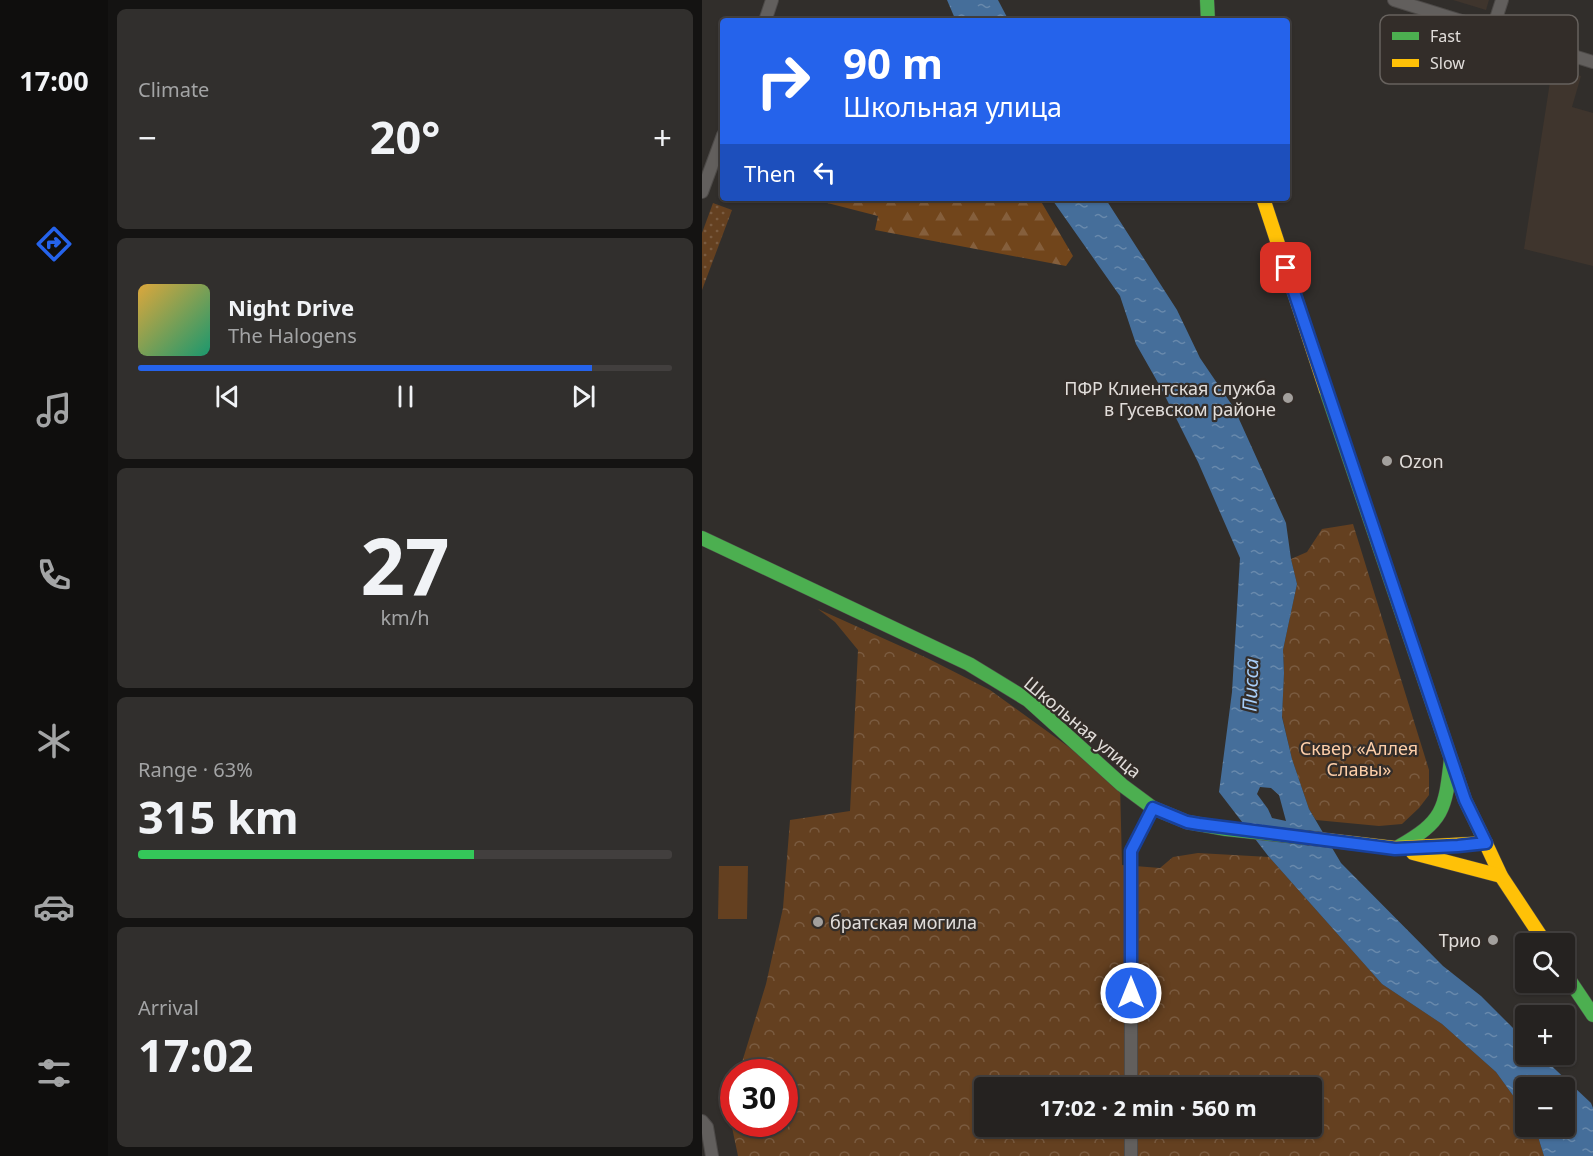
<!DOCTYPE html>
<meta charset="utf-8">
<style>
body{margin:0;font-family:"Noto Sans",sans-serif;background:#312f2d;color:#f1f3f6;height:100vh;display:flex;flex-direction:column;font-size:22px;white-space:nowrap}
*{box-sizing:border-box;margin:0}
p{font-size:20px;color:#a3a4a5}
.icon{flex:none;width:33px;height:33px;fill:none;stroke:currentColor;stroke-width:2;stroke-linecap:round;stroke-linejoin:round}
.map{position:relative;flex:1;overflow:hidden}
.panel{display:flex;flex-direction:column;gap:9px;padding:9px;background:#141312;width:594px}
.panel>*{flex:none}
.top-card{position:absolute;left:18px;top:18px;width:570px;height:183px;border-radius:6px;box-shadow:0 2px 4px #0004,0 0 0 2px #423f3e;background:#2563eb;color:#fff;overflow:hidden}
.tools{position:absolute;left:813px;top:933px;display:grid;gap:12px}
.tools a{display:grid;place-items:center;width:60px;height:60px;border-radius:6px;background:#252220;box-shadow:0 2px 4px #0004,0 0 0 2px #423f3e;font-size:30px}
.speed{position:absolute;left:18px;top:1059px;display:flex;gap:12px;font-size:30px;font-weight:700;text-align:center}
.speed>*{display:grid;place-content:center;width:78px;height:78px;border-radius:50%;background:#252220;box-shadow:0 2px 4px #0004,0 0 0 2px #423f3e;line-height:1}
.speed .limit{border:9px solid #d22;background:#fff;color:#111}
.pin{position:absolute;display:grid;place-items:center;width:51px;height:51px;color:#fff;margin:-26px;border-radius:12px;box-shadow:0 3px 9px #0006}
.me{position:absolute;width:66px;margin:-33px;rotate:0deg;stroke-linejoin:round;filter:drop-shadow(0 0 4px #0008)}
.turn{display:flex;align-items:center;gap:21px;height:126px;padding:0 24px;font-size:27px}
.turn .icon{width:78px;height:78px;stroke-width:2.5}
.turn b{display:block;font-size:42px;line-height:51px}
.then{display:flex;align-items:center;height:57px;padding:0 24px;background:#0003;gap:12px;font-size:22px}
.big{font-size:45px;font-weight:700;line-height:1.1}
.panel .card{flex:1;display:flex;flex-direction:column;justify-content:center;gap:9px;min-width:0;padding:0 21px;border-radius:9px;background:#312f2d}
.panel .dial{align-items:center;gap:0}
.dial b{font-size:78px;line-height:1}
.song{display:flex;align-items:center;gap:18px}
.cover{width:72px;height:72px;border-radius:9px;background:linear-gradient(135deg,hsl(40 70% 55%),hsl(160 70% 35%))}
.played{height:6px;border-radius:3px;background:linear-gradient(90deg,#2563eb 85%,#423f3e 85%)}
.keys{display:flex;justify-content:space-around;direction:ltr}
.heat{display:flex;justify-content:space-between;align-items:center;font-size:33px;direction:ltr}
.charge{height:9px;border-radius:4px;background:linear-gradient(90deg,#34c759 63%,#423f3e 0)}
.trip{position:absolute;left:272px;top:1077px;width:348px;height:60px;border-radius:6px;background:#252220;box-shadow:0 2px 4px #0004,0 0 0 2px #423f3e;font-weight:700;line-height:60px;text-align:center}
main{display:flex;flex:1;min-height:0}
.dock{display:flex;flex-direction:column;width:108px;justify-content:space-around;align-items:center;background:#0f0e0d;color:#a3a4a5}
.dock .icon{width:42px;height:42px}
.dock .current{color:#2563eb}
.dock b{font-size:27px;color:#f1f3f6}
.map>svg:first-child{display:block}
.built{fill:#3f352d}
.grass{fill:url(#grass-dots)}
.forest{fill:url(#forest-firs)}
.park{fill:url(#park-crowns);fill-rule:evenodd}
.garden{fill:#644020}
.water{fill:url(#water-ripples);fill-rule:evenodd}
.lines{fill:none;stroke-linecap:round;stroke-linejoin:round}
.street-casing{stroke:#4d4a48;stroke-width:14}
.fast-casing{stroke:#4d4a48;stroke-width:15}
.slow-casing{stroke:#4d4a48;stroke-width:15}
.street{stroke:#625f5d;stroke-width:12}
.fast{stroke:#4caf50;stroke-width:14}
.slow{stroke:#ffc107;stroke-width:14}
.route-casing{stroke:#184099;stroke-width:15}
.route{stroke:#2563eb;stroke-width:10}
.poi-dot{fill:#a3a09d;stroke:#332d29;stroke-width:2}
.labels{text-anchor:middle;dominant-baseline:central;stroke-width:4.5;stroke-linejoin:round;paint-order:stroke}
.poi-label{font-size:18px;fill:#e1ddda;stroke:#332d29;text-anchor:end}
.street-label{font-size:18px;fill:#e1ddda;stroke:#332d29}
.park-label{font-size:18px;fill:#fdcea8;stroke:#332d29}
.water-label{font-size:20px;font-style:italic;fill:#a8cef9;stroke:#332d29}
.key{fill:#332d29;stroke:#67625e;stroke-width:1.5}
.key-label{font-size:16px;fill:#e1ddda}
</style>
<main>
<nav class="dock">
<b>17:00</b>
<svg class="icon current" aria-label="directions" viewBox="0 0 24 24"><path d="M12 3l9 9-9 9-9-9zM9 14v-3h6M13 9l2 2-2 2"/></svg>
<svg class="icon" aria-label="music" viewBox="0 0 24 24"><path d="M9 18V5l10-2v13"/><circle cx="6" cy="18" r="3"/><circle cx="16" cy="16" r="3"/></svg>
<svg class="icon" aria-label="phone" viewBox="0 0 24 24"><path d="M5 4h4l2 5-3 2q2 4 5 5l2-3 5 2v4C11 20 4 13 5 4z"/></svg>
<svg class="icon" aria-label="climate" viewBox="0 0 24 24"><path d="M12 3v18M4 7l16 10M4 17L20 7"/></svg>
<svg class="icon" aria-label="car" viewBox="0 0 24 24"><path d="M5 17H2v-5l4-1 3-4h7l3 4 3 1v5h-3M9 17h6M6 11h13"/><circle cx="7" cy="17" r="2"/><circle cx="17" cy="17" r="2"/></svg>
<svg class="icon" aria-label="filters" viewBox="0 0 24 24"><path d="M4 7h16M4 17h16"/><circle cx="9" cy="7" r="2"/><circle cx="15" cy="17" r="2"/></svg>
</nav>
<section class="panel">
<div class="card"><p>Climate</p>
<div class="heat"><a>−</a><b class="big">20°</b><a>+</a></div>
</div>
<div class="card">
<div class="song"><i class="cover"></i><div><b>Night Drive</b><p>The Halogens</p></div></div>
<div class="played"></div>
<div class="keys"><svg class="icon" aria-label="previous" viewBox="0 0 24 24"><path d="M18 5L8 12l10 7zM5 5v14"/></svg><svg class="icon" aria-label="pause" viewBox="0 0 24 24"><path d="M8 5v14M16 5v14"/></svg><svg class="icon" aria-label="next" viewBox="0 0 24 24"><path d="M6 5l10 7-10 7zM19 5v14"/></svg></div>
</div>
<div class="card dial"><b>27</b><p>km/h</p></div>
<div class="card"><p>Range · 63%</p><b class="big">315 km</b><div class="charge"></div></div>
<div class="card"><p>Arrival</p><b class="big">17:02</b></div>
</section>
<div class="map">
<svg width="891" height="1156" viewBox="0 0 891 1156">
<defs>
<pattern id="grass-dots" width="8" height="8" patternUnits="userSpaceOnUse" patternTransform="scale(1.5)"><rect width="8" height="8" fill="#644020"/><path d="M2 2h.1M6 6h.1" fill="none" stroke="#7a5b40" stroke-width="1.8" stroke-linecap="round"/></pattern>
<pattern id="forest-firs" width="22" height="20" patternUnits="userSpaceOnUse" patternTransform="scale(1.5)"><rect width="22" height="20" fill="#71451b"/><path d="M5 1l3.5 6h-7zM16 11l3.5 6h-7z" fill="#855f3c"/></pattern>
<pattern id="park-crowns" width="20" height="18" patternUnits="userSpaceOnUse" patternTransform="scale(1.5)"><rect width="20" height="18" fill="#644020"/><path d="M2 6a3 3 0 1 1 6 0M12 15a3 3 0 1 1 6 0" fill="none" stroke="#7a5b40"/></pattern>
<pattern id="water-ripples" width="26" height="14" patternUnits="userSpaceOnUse" patternTransform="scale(1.5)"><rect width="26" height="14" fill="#456e9a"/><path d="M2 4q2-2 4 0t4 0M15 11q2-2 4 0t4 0" fill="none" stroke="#6889ac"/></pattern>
</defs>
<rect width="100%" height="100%" fill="#312e2b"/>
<g class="built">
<polygon points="751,0 787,0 784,10"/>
<polygon points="850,69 879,76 870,107 891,113 891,266 822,249"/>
</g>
<polygon class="grass" points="11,203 30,210 0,290 0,233"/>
<polygon class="forest" points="106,198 337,198 371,256 364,266 173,230 176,216"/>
<g class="park">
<polygon points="651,524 727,770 727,795 717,808 700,824 677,826 614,820 607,809 590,759 580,716 582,673 581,650 595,584 589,559 605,552 620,529"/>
<path d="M116,609L225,658L288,690L418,784L420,865L458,868L471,857L496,853L567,857L680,984L740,1024L794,1072L823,1112L824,1126L833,1127L842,1156H36L26,1108L31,1091L32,1124H82V1072H37L64,984L81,908L88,820L148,811L156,650L133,622ZM282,1088H609V1126H282Z"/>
</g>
<polygon class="garden" points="17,866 46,866 45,919 16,919"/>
<g class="water">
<polygon points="245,0 296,0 307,21 254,21"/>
<path d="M349,198H403L475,310L498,358L532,408L584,523L589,559L595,584L581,650L582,673L580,717L590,759L607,809L639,863L741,966L779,996L823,1040L824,1054L838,1055L889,1103L891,1108V1156H842L833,1127L862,1126V1088H824L823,1112L794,1072L740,1024L680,984L567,857L517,792L530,692L538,558L496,462L459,388L434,344L418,296ZM558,787L569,788L577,795L584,821L570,818L566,809L555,794Z"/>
</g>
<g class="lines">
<defs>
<g id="street">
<polyline points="692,0 891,62"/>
<polyline points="63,21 70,0"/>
<polyline points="790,31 800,0"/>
<polyline points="0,192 21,135"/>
<polyline points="429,1088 429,851 451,808"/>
<polyline points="0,1121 5,1127 10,1156"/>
<polyline points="429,1156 429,1126"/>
</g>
<g id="fast">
<polyline points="505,0 506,21"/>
<polyline points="624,390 763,800 778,831"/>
<polyline points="0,538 267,664 326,700 420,785 451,808 485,822 524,829 607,838"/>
<path d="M696,847C742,821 743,810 749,759"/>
<polyline points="862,972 891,1015"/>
</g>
<g id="slow">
<polyline points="561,198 624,390"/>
<polyline points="778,831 799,876 844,944"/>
<polyline points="607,838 693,848 784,843"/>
<polyline points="711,853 799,876"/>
</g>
</defs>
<use href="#street" class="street-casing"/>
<use href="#fast" class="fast-casing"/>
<use href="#slow" class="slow-casing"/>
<use href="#street" class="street"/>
<use href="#fast" class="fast"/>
<use href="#slow" class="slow"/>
</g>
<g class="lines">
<defs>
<polyline id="route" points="429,993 429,851 451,808 485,822 497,824 693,849 756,846 784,843 763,800 584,268"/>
</defs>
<use href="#route" class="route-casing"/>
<use href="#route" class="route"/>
</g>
<g class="poi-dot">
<circle cx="586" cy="398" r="6"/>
<circle cx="685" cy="461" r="6"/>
<circle cx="116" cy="922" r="6"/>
<circle cx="791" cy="940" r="6"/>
</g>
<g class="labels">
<g class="poi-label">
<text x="574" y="388">ПФР Клиентская служба<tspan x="574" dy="21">в Гусевском районе</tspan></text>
<text x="697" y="461" text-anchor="start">Ozon</text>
<text x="128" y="922" text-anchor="start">братская могила</text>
<text x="779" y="940">Трио</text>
</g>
<g class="street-label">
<text transform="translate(381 727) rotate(40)">Школьная улица</text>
</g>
<g class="park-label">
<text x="657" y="748">Сквер «Аллея<tspan x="657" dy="21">Славы»</tspan></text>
</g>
<g class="water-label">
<text transform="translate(548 685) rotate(-88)">Писса</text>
</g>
</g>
<rect x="678" y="15" width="198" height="69" rx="9" class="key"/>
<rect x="690" y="32" width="27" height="8" fill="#4caf50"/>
<rect x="690" y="59" width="27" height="8" fill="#ffc107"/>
<g class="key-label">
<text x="728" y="42">Fast</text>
<text x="728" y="69">Slow</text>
</g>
</svg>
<div class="tools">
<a><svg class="icon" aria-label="search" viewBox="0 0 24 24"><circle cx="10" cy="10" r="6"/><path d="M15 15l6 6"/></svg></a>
<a>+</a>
<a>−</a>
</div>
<div class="speed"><div class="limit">30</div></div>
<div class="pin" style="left:584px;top:268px;background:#d93025"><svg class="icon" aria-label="arrive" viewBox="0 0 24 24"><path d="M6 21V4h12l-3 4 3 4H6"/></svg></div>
<svg class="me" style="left:429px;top:993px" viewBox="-20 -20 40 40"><circle r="17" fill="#2563eb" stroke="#fff" stroke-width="3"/><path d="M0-11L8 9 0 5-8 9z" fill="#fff"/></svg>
<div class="trip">17:02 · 2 min · 560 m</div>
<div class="top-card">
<div class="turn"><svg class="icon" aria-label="right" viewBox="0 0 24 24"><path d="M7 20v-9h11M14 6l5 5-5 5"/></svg><div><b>90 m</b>Школьная улица</div></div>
<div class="then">Then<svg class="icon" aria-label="left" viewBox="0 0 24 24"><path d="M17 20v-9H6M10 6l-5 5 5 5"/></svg></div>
</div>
</div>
</main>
